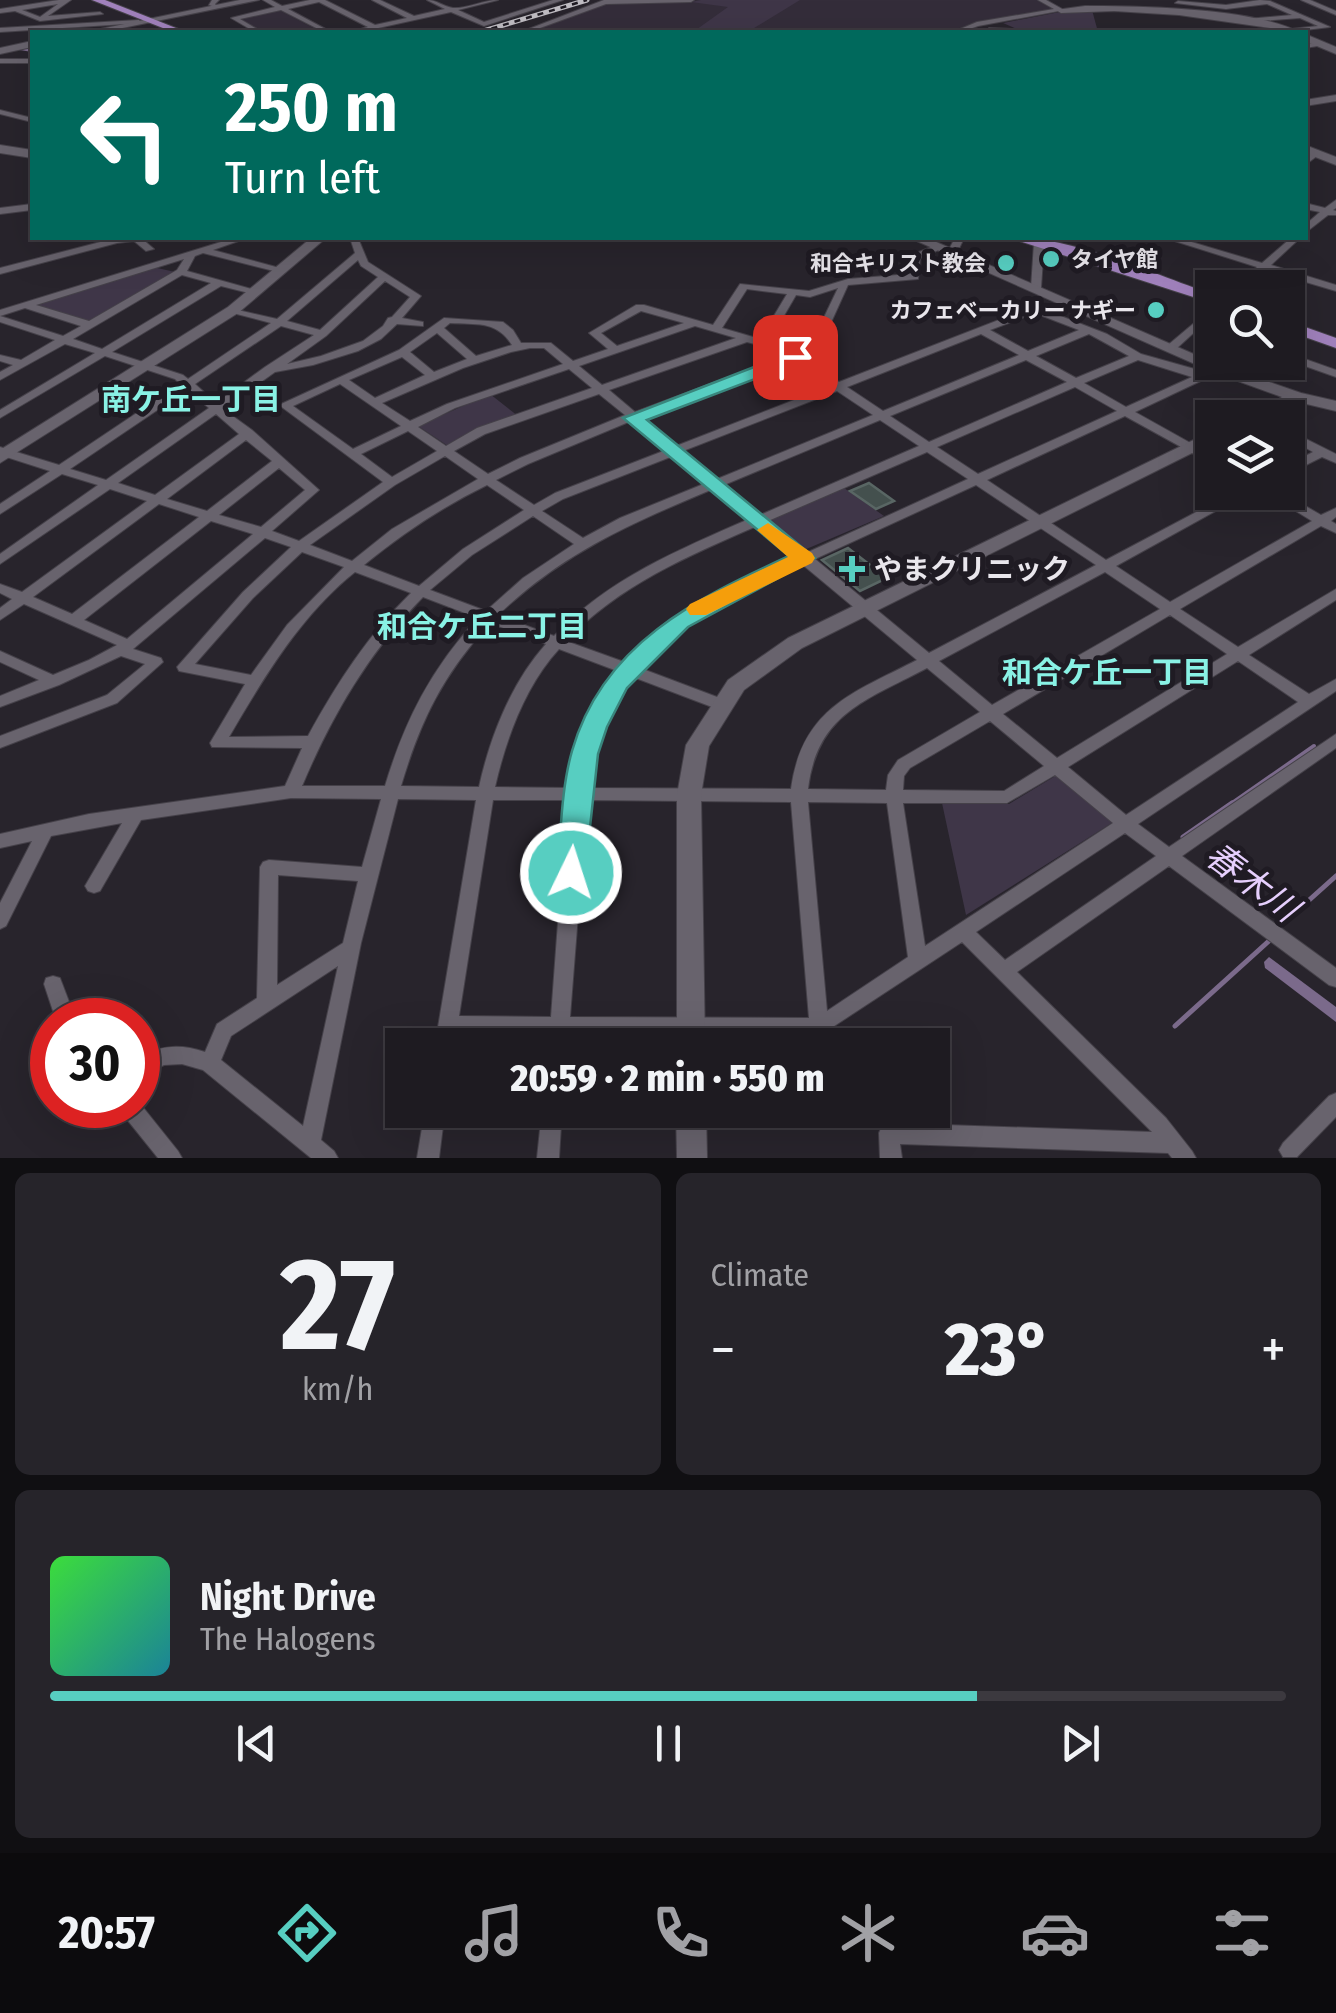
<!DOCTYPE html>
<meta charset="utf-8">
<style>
body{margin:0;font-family:"Fira Sans Condensed","Noto Sans JP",sans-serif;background:#26242a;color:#f1f3f6;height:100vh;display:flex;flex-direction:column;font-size:38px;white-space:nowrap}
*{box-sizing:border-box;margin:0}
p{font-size:32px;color:#a1a1a5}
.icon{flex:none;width:55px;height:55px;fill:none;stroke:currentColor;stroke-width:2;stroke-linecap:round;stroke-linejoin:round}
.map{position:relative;height:1158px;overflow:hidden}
.sheet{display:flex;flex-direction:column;gap:15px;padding:15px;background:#100f12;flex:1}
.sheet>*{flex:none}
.guide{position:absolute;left:30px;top:30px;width:1278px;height:210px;border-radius:0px;box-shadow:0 10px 40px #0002,0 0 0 2px #3c393f;background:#00695c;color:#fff;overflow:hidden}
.fabs{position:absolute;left:1195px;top:270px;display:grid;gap:20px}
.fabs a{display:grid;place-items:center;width:110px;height:110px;border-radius:0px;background:#1e1b21;box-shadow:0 10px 40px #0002,0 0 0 2px #3c393f;font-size:50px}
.speed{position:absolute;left:30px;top:998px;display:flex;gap:20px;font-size:50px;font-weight:700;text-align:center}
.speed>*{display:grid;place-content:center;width:130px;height:130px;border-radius:50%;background:#1e1b21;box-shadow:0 10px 40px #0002,0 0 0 2px #3c393f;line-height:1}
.speed .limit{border:15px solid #d22;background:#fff;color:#111}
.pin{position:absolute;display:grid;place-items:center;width:85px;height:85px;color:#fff;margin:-42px;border-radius:20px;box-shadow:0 5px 15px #0006}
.me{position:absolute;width:110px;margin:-55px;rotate:4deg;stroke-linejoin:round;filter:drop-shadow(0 0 8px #0008)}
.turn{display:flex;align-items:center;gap:35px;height:210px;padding:0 30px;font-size:45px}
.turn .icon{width:130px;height:130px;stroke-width:2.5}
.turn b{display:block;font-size:70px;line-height:85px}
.big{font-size:75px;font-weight:800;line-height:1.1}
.sheet .tile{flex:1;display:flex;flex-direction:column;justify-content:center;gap:15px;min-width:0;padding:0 35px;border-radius:15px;background:#26242a}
.sheet .dial{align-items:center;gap:0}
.dial b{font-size:130px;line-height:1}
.song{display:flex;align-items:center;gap:30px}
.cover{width:120px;height:120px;border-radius:15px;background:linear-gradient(135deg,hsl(120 70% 55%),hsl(190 70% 35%))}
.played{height:10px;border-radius:5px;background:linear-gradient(90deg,#57cec1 75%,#3c393f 75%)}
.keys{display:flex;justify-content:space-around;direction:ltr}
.heat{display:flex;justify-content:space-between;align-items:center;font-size:55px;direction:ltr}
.sheet .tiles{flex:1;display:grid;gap:15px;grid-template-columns:1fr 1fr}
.tile:last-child{grid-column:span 2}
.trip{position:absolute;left:385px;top:1028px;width:565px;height:100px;border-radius:0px;background:#1e1b21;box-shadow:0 10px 40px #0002,0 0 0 2px #3c393f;font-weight:800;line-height:100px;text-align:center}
.tabs{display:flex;height:160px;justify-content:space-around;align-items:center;background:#0c0b0d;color:#a1a1a5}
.tabs .icon{width:70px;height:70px}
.tabs .selected{color:#57cec1}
.tabs b{font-size:45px;color:#f1f3f6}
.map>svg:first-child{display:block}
.built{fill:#342d3a}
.green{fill:#3f3648}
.water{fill:#7b6a8b}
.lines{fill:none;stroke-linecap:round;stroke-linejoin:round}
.stream-far1{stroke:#7b6a8b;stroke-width:4}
.stream{stroke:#7b6a8b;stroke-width:5}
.river{fill:#7b6a8b;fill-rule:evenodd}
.building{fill:#44504e;stroke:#596664;stroke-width:2.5}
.street-casing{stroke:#454149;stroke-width:2}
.secondary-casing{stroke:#454149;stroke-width:2}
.primary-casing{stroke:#454149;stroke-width:2}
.street{fill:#68636d;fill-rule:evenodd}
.secondary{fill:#68636d;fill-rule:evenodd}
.primary{fill:#a182bd;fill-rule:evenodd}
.rail-casing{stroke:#bfbcc2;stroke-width:5}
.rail{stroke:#1f1b23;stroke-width:2.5;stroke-dasharray:6;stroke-linecap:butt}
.route{fill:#57cec1;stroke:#39867d;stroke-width:2.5}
.slow{fill:#f59e0b}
.poi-dot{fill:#57cec1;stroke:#1f1b23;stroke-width:4}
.labels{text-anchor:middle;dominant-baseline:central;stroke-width:10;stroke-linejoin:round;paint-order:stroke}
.far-poi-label{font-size:22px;font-weight:bold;fill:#e9e6ec;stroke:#1f1b23;text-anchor:end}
.poi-label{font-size:28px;font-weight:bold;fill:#e9e6ec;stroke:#1f1b23;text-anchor:start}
.neighbourhood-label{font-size:30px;font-weight:bold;fill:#89f2e5;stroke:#1f1b23}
.near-water-label{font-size:35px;font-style:italic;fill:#e6cffd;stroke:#1f1b23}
</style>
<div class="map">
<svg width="1336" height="1158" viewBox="0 0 1336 1158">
<rect width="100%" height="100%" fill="#28242c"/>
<g class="built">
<polygon points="699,0 1038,0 1055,9 973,23 951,32 526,32 603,5"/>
<polygon points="279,10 321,32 264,32 238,19"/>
</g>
<g class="green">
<polygon points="701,0 800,0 754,28 757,32 693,32 728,7 691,2"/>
<polygon points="1070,10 1092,10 1098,32 1019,30 1003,23"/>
<polygon points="153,267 175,272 89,322 34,305"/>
<polygon points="490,394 518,416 448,446 418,426"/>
<polygon points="844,488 884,516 804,550 770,520"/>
<polygon points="1057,775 1115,821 966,915 942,803 1009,804"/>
</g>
<polygon class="water" points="1269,957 1336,1007 1336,1022 1265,968 1264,962"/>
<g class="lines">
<polyline class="stream-far1" points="1228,806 1314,746"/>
<g class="stream">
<polyline points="1183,837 1232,803"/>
<polyline points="1278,928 1336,876"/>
<polyline points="1175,1026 1270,940"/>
</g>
<polygon class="river" points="32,46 32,52 20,50 22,48"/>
</g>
<g class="building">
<polygon points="869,483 894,501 876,509 850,491"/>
<polygon points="848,548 887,578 860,591 822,560"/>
</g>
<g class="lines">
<defs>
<g id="street">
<path d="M59,0H71L48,16L100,12L103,14L40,21L15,11L0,13V9ZM58,4L40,17L22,10Z"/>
<polygon points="212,0 219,0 215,4 218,8 209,5"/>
<path d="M263,0H271L282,6L310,0H325L375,25L407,18L372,0H380L414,16L445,9L427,0C437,0 444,7 453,8C466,9 484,0 498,0L458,10L484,22L553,0H563L484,26L451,12L360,32H350L368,27L319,2L288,9L331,32H324L281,10L240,19L262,32H255L231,18L275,7Z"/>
<polygon points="604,0 694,0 691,2 606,4 529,32 521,32"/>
<polygon points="1038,0 1046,0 1064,10 978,26 961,32 953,32 977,22 1054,9"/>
<polygon points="1260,0 1270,1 1330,27 1289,32 1288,31 1291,29 1318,26 1300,18 1245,22 1247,19 1292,15 1267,4 1226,9 1175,3 1178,1 1226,5"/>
<polygon points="1301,0 1310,0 1336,11 1336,15"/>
<polygon points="139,20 141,23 0,32 0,28"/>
<polygon points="989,28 1033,30 1036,32 987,31"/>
<polygon points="1322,42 1324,45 1305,48 1305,44"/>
<rect x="0" y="59" width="32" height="4"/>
<polygon points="0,110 32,118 32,122 0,114"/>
<polygon points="1314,151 1321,153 1305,165 1305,158"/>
<polygon points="1336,200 1336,208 1333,210 1336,211 1336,215 1328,215 1305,233 1305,225 1320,212 1305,209 1305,203 1325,208"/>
<polygon points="32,204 32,210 0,214 0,208"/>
<polygon points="116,238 141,238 154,249 146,251 134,241 117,243 0,274 0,268"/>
<path d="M234,238H247L213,250L287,270L282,273L203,253L195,256L187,271L262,292L257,295L221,286L112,352L183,375L188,379L271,323L229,312V308L277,319L355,253L350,238H358L368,262L421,296L402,318L423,322V326L397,324L381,339L358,351L313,365L275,372L223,409L252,430L319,490L272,531L299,541L383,482L279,405L399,350L444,318L503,322L513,330L521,343H551L573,361L608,349L589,333L636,305H644L713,325L740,284L809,291L848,279L910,274L912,255L938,244L943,247L941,249L920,258L918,279L848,285L824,338L775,332L769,341L785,346L839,382L1035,306L1107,334L1141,354L1209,373V377L1135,412L1212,455V464L1125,416L987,480L1106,560L1234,492H1250L1116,566L1170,602L1312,521L1265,492H1281L1321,515L1336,508V517L1331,521L1336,524V533L1321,526L1180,609L1238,647L1336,589V600L1249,655L1309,694L1336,679V691L1138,824L1169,847L1336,734V748L1182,856L1336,968V987L1329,985L1169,866L1017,972L1166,1118L1192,1151L1196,1158H1172L1168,1153L900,1144L902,1158H880L879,1133L882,1126L889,1123L1152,1132L962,942L819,1036L569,1034L568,1045H548L549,1034H456L455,1045H435L476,800L398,799L361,943L321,1140L334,1151L338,1158H311L203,1070L182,1064L164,1065L138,1078V1058L140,1056C163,1045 181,1044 205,1052L217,1024L257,998L260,867L263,862L269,860L362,867L381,799L291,798L141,820L100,891L94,893L88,891L85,886L122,823L51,836L6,926L0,929V903L32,841L0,848V834L89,814L285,786L302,748L212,747L210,743L245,684L184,672L179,671L177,667L243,592L291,547L265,538L133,649L161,658L163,662L117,703L0,748V736L107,695L145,664L121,656L59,685L0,707V696L39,680L0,662V651L53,675L89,660L117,645L24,604L0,620V608L12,599L0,593V584L22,592L147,501L110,489L0,564V554L98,485L62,474L0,514V504L50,471L0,455V447L59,465L180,384L175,379L105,356L0,418V410L95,353L65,344L0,380V372L13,365L0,361V355L21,360L55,340L0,322V310ZM184,259L177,270L89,321L36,305ZM358,260L361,266L378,277L320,330L287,321ZM182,275L211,283L102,349L73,339ZM385,281L410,297L392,317L388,318L383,326L363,341L321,356L287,364L326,336ZM838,288L817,332L778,326L796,295L810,297ZM747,289L787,294L760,339L722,328ZM25,308L81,326L63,336L0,316ZM641,311L684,323L617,346L601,333ZM1035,313L1079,330L1028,351L990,330ZM450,323C477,325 496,320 512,345L476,356L444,328ZM281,326L314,335L265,367L216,403L195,384ZM695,326L736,338L602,385L579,366ZM437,333L467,359L434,372L410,352ZM981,334L1019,355L883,411L847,387ZM1089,334L1129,356L1076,378L1036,356ZM747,342L777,350L786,356L635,412L609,390ZM530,348H544L563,364L447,404L410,421L382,403L463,368L511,352ZM402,357L425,375L375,398L349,380ZM1026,360L1067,382L929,442L890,416ZM1138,360L1192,377L1126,407L1084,383ZM793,361L830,386L676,446L641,417ZM569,369L592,388L477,428L446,446L418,427L455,408ZM340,384L401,426L353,449L293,406ZM1075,387L1117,411L978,474L937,447ZM187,390L209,408L106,480L70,469ZM837,391L873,415L717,479L683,451ZM599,394L625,415L520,458L488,474L454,451L485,434ZM216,414L239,434L155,495L118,483ZM880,420L919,446L760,515L724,485ZM631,421L666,450L555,493L534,505L496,480L528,464ZM408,431L437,451L392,477L361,454ZM246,440L272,461L207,511L167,499ZM927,452L968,479L806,553L768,521ZM445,456L478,479L392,529L352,561L310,545L395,485ZM673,456L706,483L620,518L583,538L542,511L563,499ZM279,468L305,490L261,527L219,515ZM487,485L524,510L463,549L419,586L364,565C402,534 442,507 487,485ZM976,485L1096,565L929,653L815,559ZM713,489L749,519C678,550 608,579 554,636L498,615C564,552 630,524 713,489ZM159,504L199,517L72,614L33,597ZM533,516L574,544L523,578L486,611L430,590L472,555ZM211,521L253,534L127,639L84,620ZM757,526L795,558C734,586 671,610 627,663L566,641C619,585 688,556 757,526ZM302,552L344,567L287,625L251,675L195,664L253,598ZM803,565L917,660C853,693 802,708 791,789L588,788C595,748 607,709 633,677L720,710L725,708L728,704L725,700L640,668C681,616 744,592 803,565ZM355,572L411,593C368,635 337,683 308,736L229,737C264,677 301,615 355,572ZM1105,572L1160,609L992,705L939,661ZM423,597L478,618C431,669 405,720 385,786H302C332,715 369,652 423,597ZM1170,615L1227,654L1057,758L1003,714ZM490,623L546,644C511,683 490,737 479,787L401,786C421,719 443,675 490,623ZM559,649L620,672C593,705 580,746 572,788L495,787C506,739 525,686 559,649ZM1238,661L1298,702L1126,815L1068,767ZM927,668L980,712L898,760L888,775L886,790L808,789C817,713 867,700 927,668ZM990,721L1044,766L1004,791L903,790L904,776L910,768ZM1055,775L1113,823L925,946L903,803H1007ZM493,800H570L562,868L551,1017L459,1016ZM587,800L791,802L809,1018L570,1017ZM808,802L887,803L908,957L827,1011ZM1125,833L1156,856L1005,960L976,932ZM278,875L358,881L343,943L277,985ZM338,966L303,1126L221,1060L231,1036Z"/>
<polygon points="955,238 964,238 957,253 952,256 947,253"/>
<polygon points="1165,238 1178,238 1262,263 1291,238 1300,238 1271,265 1336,285 1336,291 1265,270 1246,288 1234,288 1257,267"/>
<polygon points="1039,240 1044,243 1041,288 1036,291 1031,288 1034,243"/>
<polygon points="1212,308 1212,316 1176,349 1168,349 1168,345"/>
<polygon points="1288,353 1336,370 1336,377 1288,360"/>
<polygon points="1288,430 1336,454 1336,463 1322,457 1288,474 1288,465 1313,452 1288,438"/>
<polygon points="53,976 60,978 76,1020 56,1020 44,984 46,978"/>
<polygon points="1336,1093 1336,1117 1297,1157 1283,1157 1279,1150 1283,1143 1329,1096"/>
<polygon points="138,1101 178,1151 182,1158 158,1158 121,1112 118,1105 138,1105"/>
<polygon points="425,1110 445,1110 439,1158 417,1158"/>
<polygon points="542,1110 562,1110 559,1158 537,1158"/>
</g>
<g id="secondary">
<polygon points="240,0 259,0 103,32 86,32"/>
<path d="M1085,6C1139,6 1253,8 1299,32L1179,15L1114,11L1061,13L1056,10Z"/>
<polygon points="1305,34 1336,47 1336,54 1305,41"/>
<polygon points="32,41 32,47 0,54 0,48"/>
<polygon points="1336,95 1336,101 1305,106 1305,100"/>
<polygon points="0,145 32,150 32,158 0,153"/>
<polygon points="1305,145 1336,157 1336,165 1305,153"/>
<polygon points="311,238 326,238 238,313 0,463 0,450 228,307"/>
<polygon points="910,238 927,238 1212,362 1301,393 1336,401 1336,411 1298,402 1267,418 1245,418 1282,397 1213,372"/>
<polygon points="1212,431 1212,443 802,648 744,690 709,746 701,795 705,1045 677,1045 677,795 686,745 728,680 788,638"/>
<polygon points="676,1110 706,1110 707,1158 677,1158"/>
</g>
<g id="primary">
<polygon points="92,0 105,0 186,32 173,32"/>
<path d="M1010,238C1066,234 1158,276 1212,294V303Z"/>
<polygon points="1288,321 1336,338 1336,348 1288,331"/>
</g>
</defs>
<use href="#street" class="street-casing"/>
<use href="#secondary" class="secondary-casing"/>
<use href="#primary" class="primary-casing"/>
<use href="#street" class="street"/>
<use href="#secondary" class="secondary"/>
<use href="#primary" class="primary"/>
<defs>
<polyline id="rail" points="480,32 587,0"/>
</defs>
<use href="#rail" class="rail-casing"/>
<use href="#rail" class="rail"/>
</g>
<path class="route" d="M795,351L804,357L802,361L647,420L815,558L688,627L627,688L607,727L598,754L585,873L581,882L571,885L561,882L557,873C561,834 561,789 572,751C603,643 696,599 789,556L623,418Z"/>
<polygon class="slow" points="768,523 812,553 815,558 812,563 706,615 690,615 686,609 690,604 788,557 757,530"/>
<g class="poi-dot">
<circle cx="1051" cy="259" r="10"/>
<circle cx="1006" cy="263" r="10"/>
<circle cx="1156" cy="310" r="10"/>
<path d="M847 554h10v10h10v10h-10v10h-10v-10h-10v-10h10z"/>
</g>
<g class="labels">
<g class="far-poi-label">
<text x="1071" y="259" text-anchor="start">タイヤ館</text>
<text x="986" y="263">和合キリスト教会</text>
<text x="1136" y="310">カフェベーカリー ナギー</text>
</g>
<g class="poi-label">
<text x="874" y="569">やまクリニック</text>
</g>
<g class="neighbourhood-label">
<text x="191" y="400">南ケ丘一丁目</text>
<text x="482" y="627">和合ケ丘二丁目</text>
<text x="1107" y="673">和合ケ丘一丁目</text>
</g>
<g class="near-water-label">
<text transform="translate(1252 882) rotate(37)">春木川</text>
</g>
</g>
</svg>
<div class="fabs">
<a><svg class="icon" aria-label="search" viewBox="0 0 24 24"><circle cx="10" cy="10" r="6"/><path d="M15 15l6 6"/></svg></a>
<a><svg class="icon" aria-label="layers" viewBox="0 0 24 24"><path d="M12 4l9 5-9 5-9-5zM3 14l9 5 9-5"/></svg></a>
</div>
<div class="speed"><div class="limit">30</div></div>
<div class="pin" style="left:795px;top:357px;background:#d93025"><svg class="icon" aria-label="arrive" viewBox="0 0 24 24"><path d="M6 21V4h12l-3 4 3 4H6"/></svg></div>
<svg class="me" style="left:571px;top:873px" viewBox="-20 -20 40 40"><circle r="17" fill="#57cec1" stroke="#fff" stroke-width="3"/><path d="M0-11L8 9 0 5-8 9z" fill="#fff"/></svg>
<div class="trip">20:59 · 2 min · 550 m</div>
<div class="guide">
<div class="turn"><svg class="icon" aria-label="left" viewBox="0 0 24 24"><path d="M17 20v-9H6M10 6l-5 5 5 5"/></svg><div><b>250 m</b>Turn left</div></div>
</div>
</div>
<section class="sheet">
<div class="tiles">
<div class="tile dial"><b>27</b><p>km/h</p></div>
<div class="tile"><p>Climate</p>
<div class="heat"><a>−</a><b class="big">23°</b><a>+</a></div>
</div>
<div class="tile">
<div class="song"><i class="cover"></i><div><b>Night Drive</b><p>The Halogens</p></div></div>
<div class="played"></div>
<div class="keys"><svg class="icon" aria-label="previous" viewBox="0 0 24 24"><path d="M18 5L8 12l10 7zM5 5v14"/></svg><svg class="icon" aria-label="pause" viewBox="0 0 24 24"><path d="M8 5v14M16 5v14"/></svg><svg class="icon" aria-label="next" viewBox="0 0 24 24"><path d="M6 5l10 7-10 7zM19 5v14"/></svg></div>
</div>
</div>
</section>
<nav class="tabs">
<b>20:57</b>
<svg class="icon selected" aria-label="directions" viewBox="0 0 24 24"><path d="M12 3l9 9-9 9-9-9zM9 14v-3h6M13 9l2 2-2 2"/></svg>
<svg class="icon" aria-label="music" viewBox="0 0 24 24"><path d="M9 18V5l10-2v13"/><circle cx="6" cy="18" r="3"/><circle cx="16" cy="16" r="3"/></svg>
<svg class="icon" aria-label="phone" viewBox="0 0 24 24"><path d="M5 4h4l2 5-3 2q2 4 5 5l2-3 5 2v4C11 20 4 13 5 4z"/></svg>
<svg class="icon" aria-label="climate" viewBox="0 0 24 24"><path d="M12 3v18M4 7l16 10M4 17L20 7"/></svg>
<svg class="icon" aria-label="car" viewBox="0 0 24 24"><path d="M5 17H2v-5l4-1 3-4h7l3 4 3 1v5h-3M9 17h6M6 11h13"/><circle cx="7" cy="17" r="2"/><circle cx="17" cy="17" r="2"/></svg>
<svg class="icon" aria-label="filters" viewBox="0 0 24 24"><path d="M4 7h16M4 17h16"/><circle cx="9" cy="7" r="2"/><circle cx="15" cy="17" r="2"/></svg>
</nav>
